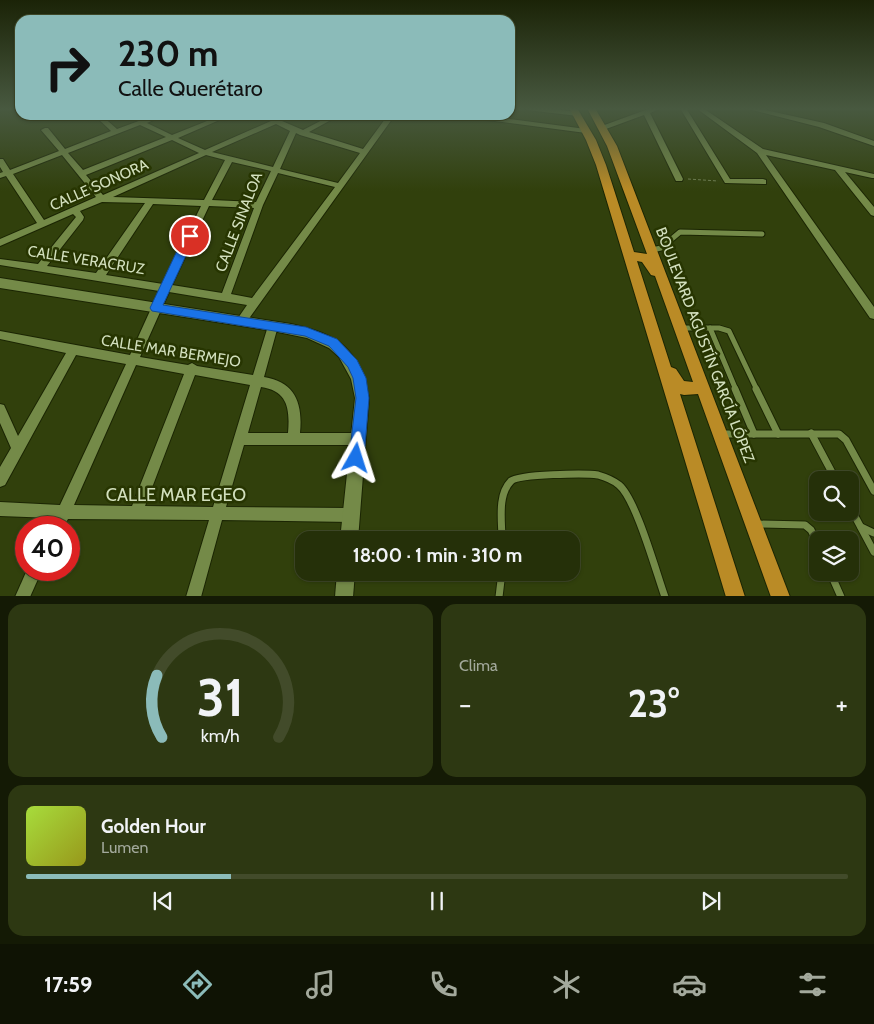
<!DOCTYPE html>
<html lang="es">
<meta charset="utf-8">
<style>
body{margin:0;font-family:Cabin,sans-serif;background:#2d3812;color:#f1f3f6;height:100vh;display:flex;flex-direction:column;font-size:19px;white-space:nowrap}
*{box-sizing:border-box;margin:0}
p{font-size:16px;color:#a3a99c}
.icon{flex:none;width:28px;height:28px;fill:none;stroke:currentColor;stroke-width:2;stroke-linecap:round;stroke-linejoin:round}
.map{position:relative;height:596px;overflow:hidden}
.drawer{display:flex;flex-direction:column;gap:8px;padding:8px;background:#141a05;flex:1}
.drawer>*{flex:none}
.banner{position:absolute;left:15px;top:15px;width:500px;height:105px;border-radius:15px;box-shadow:0 1px 4px #0004,0 0 0 1px #424b2a;background:#8bbbb9;color:#111;overflow:hidden}
.controls{position:absolute;left:809px;top:471px;display:grid;gap:10px}
.controls a{display:grid;place-items:center;width:50px;height:50px;border-radius:10px;background:#253009;box-shadow:0 1px 4px #0004,0 0 0 1px #424b2a;font-size:25px}
.speed{position:absolute;left:15px;top:516px;display:flex;gap:10px;font-size:25px;font-weight:700;text-align:center}
.speed>*{display:grid;place-content:center;width:65px;height:65px;border-radius:50%;background:#253009;box-shadow:0 1px 4px #0004,0 0 0 1px #424b2a;line-height:1}
.speed .limit{border:8px solid #d22;background:#fff;color:#111}
.pin{position:absolute;display:grid;place-items:center;width:42px;height:42px;color:#fff;margin:-21px;border:2px solid #fff;border-radius:50%;box-shadow:0 1px 5px #0007}
.me{position:absolute;width:55px;margin:-28px;rotate:6deg;stroke-linejoin:round;filter:drop-shadow(0 0 4px #0008)}
.turn{display:flex;align-items:center;gap:18px;height:105px;padding:0 20px;font-size:22px}
.turn .icon{width:65px;height:65px;stroke-width:2.5}
.turn b{display:block;font-size:35px;line-height:42px}
.big{font-size:38px;font-weight:700;line-height:1.1}
.drawer .tile{flex:1;display:flex;flex-direction:column;justify-content:center;gap:8px;min-width:0;padding:0 18px;border-radius:15px;background:#2d3812}
.drawer .dial{align-items:center;gap:0}
.dial svg{height:130px;overflow:visible;fill:none;stroke:#424b2a;stroke-width:7;stroke-linecap:round;text-anchor:middle}
.dial text{fill:#f1f3f6;stroke:none}
.song{display:flex;align-items:center;gap:15px}
.cover{width:60px;height:60px;border-radius:8px;background:linear-gradient(135deg,hsl(80 70% 55%),hsl(60 70% 35%))}
.played{height:5px;border-radius:2px;background:linear-gradient(90deg,#8bbbb9 25%,#424b2a 25%)}
.keys{display:flex;justify-content:space-around;direction:ltr}
.heat{display:flex;justify-content:space-between;align-items:center;font-size:28px;direction:ltr}
.drawer .tiles{flex:1;display:grid;gap:8px;grid-template-columns:1fr 1fr}
.tile:last-child{grid-column:span 2}
.trip{position:absolute;left:295px;top:531px;width:285px;height:50px;border-radius:15px;background:#253009;box-shadow:0 1px 4px #0004,0 0 0 1px #424b2a;font-weight:700;line-height:50px;text-align:center}
.dock{display:flex;height:80px;justify-content:space-around;align-items:center;background:#0f1304;color:#a3a99c}
.dock .icon{width:35px;height:35px}
.dock .on{color:#8bbbb9}
.dock b{font-size:22px;color:#f1f3f6}
.map>svg:first-child{display:block}
.lines{fill:none;stroke-linecap:round;stroke-linejoin:round}
.service-far1-casing{stroke:#1b2503;stroke-width:7}
.service-casing{stroke:#1b2503;stroke-width:9}
.minor-casing{stroke:#1b2503;stroke-width:2}
.tertiary-casing{stroke:#1b2503;stroke-width:2}
.primary-casing{stroke:#1b2503;stroke-width:2}
.path{stroke:#707f52;stroke-width:1;stroke-dasharray:3 2;stroke-linecap:butt}
.service-far1{stroke:#748a48;stroke-width:5}
.service{stroke:#748a48;stroke-width:7}
.minor{fill:#748a48;fill-rule:evenodd}
.tertiary{fill:#748a48;fill-rule:evenodd}
.primary{fill:#ba8b26;fill-rule:evenodd}
.route{fill:#1a73e8;stroke:#114b97}
.labels{text-anchor:middle;dominant-baseline:central;stroke-width:5;stroke-linejoin:round;paint-order:stroke}
.street-label{font-size:15px;fill:#d2dfbd;stroke:#273501}
.near-street-label{font-size:18px;fill:#d2dfbd;stroke:#273501}
</style>
<div class="map">
<svg width="874" height="597" viewBox="0 0 874 597">
<rect width="100%" height="100%" fill="#31400c"/>
<g class="lines">
<defs>
<g id="service-far1">
<polyline points="652,250 661,248 680,232 762,234"/>
<polyline points="681,328 719,328 729,331 757,390"/>
<polyline points="710,328 736,390"/>
</g>
<g id="service">
<polyline points="735,389 754,434"/>
<polyline points="756,389 778,434"/>
<polyline points="811,433 836,480"/>
<polyline points="722,434 839,434 846,440 874,491"/>
<polyline points="850,507 874,552"/>
<polyline points="757,524 805,525 811,530 818,544"/>
<polyline points="861,527 874,533"/>
<path d="M502,540C502,522 497,495 511,481C519,474 586,473 598,475C605,477 613,480 619,485C636,499 656,572 665,597"/>
<polyline points="830,572 841,597"/>
<polyline points="499,597 502,572"/>
</g>
<g id="minor">
<polygon points="524,108 544,108 578,112 581,114 578,116 527,110"/>
<polygon points="651,108 661,108 650,113 683,179 682,181 676,181 675,179 644,115 606,129 599,127"/>
<polygon points="680,108 686,108 730,179 763,179 766,180 766,184 725,183"/>
<polygon points="696,108 703,108 763,149 874,174 874,178 872,178 845,172 874,207 874,216 871,215 835,170 766,155 874,307 874,319 870,318 757,153"/>
<polygon points="744,108 756,108 824,123 874,141 874,146 819,127"/>
<path d="M94,115H101L117,129L155,115H164L147,123L172,135L222,115H231L178,138L205,150L271,121L261,115H269L277,119L285,115H294L282,121L303,130L332,115H340L309,132L363,149L388,115H395L245,324H237L236,321L247,305L169,292L140,357L188,365L192,363L197,366L253,375L268,326L269,323H277L278,326L264,377C295,382 303,403 300,433H358L362,435L364,439L362,443L358,445H244L226,507L351,508L356,510L358,515L356,520L351,522L222,520L201,597H186L209,520L68,519L63,528H49L53,518L0,516V502L60,505L126,364L76,355L5,485L0,487V467L11,448L0,423V404L4,405L18,436L66,353L0,339V331L130,355L159,291L0,265V259L38,264L76,217L73,214L0,246V239L37,223L6,176L0,178V173L3,172L0,167V159H3L10,170L59,151L41,130L45,128H48L65,149L111,131ZM276,124L290,131L273,167L212,152ZM140,125L166,137L83,170L68,153ZM296,133L300,135L360,153L338,183L280,169ZM172,140L199,153L103,195L86,175ZM62,155L96,197L44,220L13,174ZM206,155L225,160L204,200L113,197ZM232,162L271,171L256,202L212,200ZM278,173L335,187L252,298L231,294L263,205ZM102,202L145,203L96,273L47,266L83,220L84,217L80,211ZM153,204L201,206L163,284L106,275ZM209,206L254,208L222,293L172,285ZM136,365L184,374L132,506L74,505ZM195,375L250,385L213,507L145,506ZM261,387C288,391 290,409 288,433H248Z"/>
<polygon points="461,115 480,115 586,129 590,131 586,133 464,117"/>
<polygon points="27,570 42,570 30,597 15,597"/>
</g>
<g id="tertiary">
<path d="M0,278L291,324C340,335 358,348 369,398L358,540H340L355,398L351,379L339,357L329,348L307,338L273,331L0,288Z"/>
<polygon points="337,572 355,572 353,597 335,597"/>
</g>
<path id="primary" d="M569,108H577L596,140L606,165L634,252L647,254L607,146L587,108H595L617,146L790,597H771L698,394L684,395L680,394L745,597H726L596,165L586,140ZM637,261L642,262L651,275L655,276L693,382L684,381L676,369L671,367Z"/>
</defs>
<use href="#service-far1" class="service-far1-casing"/>
<use href="#service" class="service-casing"/>
<use href="#minor" class="minor-casing"/>
<use href="#tertiary" class="tertiary-casing"/>
<use href="#primary" class="primary-casing"/>
<polyline class="path" points="688,179 718,181"/>
<use href="#service-far1" class="service-far1"/>
<use href="#service" class="service"/>
<use href="#minor" class="minor"/>
<use href="#tertiary" class="tertiary"/>
<use href="#primary" class="primary"/>
</g>
<linearGradient id="sky" x2="0" y2="1"><stop stop-color="#1b2307"/><stop offset="0.57" stop-color="#485940"/><stop offset="1" stop-color="#485940" stop-opacity="0"/></linearGradient>
<rect width="874" height="191" fill="url(#sky)"/>
<polygon class="route" points="190,233 195,236 163,305 306,327 337,339 357,360 366,378 369,398 364,458 361,463 356,465 351,463 349,458 356,398 353,378 348,367 329,346 305,336 152,311 150,308 184,236"/>
<g class="labels">
<g class="street-label">
<text transform="translate(99 185) rotate(-24)">CALLE SONORA</text>
<text transform="translate(239 222) rotate(-69)">CALLE SINALOA</text>
<text transform="translate(86 260) rotate(9)">CALLE VERACRUZ</text>
<text transform="translate(705 345) rotate(69)">BOULEVARD AGUSTÍN GARCÍA LÓPEZ</text>
<text transform="translate(171 351) rotate(9)">CALLE MAR BERMEJO</text>
</g>
<g class="near-street-label">
<text x="176" y="495">CALLE MAR EGEO</text>
</g>
</g>
</svg>
<div class="controls">
<a><svg class="icon" aria-label="search" viewBox="0 0 24 24"><circle cx="10" cy="10" r="6"/><path d="M15 15l6 6"/></svg></a>
<a><svg class="icon" aria-label="layers" viewBox="0 0 24 24"><path d="M12 4l9 5-9 5-9-5zM3 14l9 5 9-5"/></svg></a>
</div>
<div class="speed"><div class="limit">40</div></div>
<div class="pin" style="left:190px;top:236px;background:#d93025"><svg class="icon" aria-label="arrive" viewBox="0 0 24 24"><path d="M6 21V4h12l-3 4 3 4H6"/></svg></div>
<svg class="me" style="left:356px;top:458px" viewBox="-20 -20 40 40"><path d="M0-17L14 15 0 8-14 15z" fill="#1a73e8" stroke="#fff" stroke-width="4"/></svg>
<div class="trip">18:00 · 1 min · 310 m</div>
<div class="banner">
<div class="turn"><svg class="icon" aria-label="right" viewBox="0 0 24 24"><path d="M7 20v-9h11M14 6l5 5-5 5"/></svg><div><b>230 m</b>Calle Querétaro</div></div>
</div>
</div>
<section class="drawer">
<div class="tiles">
<div class="tile dial"><svg viewBox="0 0 100 80">
<path d="M14 69A42 42 0 1 1 86 69"/>
<path d="M14 69A42 42 0 0 1 11 31" stroke="#8bbbb9"/>
<text x="50" y="56" font-size="32" font-weight="700">31</text>
<text x="50" y="72" font-size="11">km/h</text>
</svg></div>
<div class="tile"><p>Clima</p>
<div class="heat"><a>−</a><b class="big">23°</b><a>+</a></div>
</div>
<div class="tile">
<div class="song"><i class="cover"></i><div><b>Golden Hour</b><p>Lumen</p></div></div>
<div class="played"></div>
<div class="keys"><svg class="icon" aria-label="previous" viewBox="0 0 24 24"><path d="M18 5L8 12l10 7zM5 5v14"/></svg><svg class="icon" aria-label="pause" viewBox="0 0 24 24"><path d="M8 5v14M16 5v14"/></svg><svg class="icon" aria-label="next" viewBox="0 0 24 24"><path d="M6 5l10 7-10 7zM19 5v14"/></svg></div>
</div>
</div>
</section>
<nav class="dock">
<b>17:59</b>
<svg class="icon on" aria-label="directions" viewBox="0 0 24 24"><path d="M12 3l9 9-9 9-9-9zM9 14v-3h6M13 9l2 2-2 2"/></svg>
<svg class="icon" aria-label="music" viewBox="0 0 24 24"><path d="M9 18V5l10-2v13"/><circle cx="6" cy="18" r="3"/><circle cx="16" cy="16" r="3"/></svg>
<svg class="icon" aria-label="phone" viewBox="0 0 24 24"><path d="M5 4h4l2 5-3 2q2 4 5 5l2-3 5 2v4C11 20 4 13 5 4z"/></svg>
<svg class="icon" aria-label="climate" viewBox="0 0 24 24"><path d="M12 3v18M4 7l16 10M4 17L20 7"/></svg>
<svg class="icon" aria-label="car" viewBox="0 0 24 24"><path d="M5 17H2v-5l4-1 3-4h7l3 4 3 1v5h-3M9 17h6M6 11h13"/><circle cx="7" cy="17" r="2"/><circle cx="17" cy="17" r="2"/></svg>
<svg class="icon" aria-label="filters" viewBox="0 0 24 24"><path d="M4 7h16M4 17h16"/><circle cx="9" cy="7" r="2"/><circle cx="15" cy="17" r="2"/></svg>
</nav>
